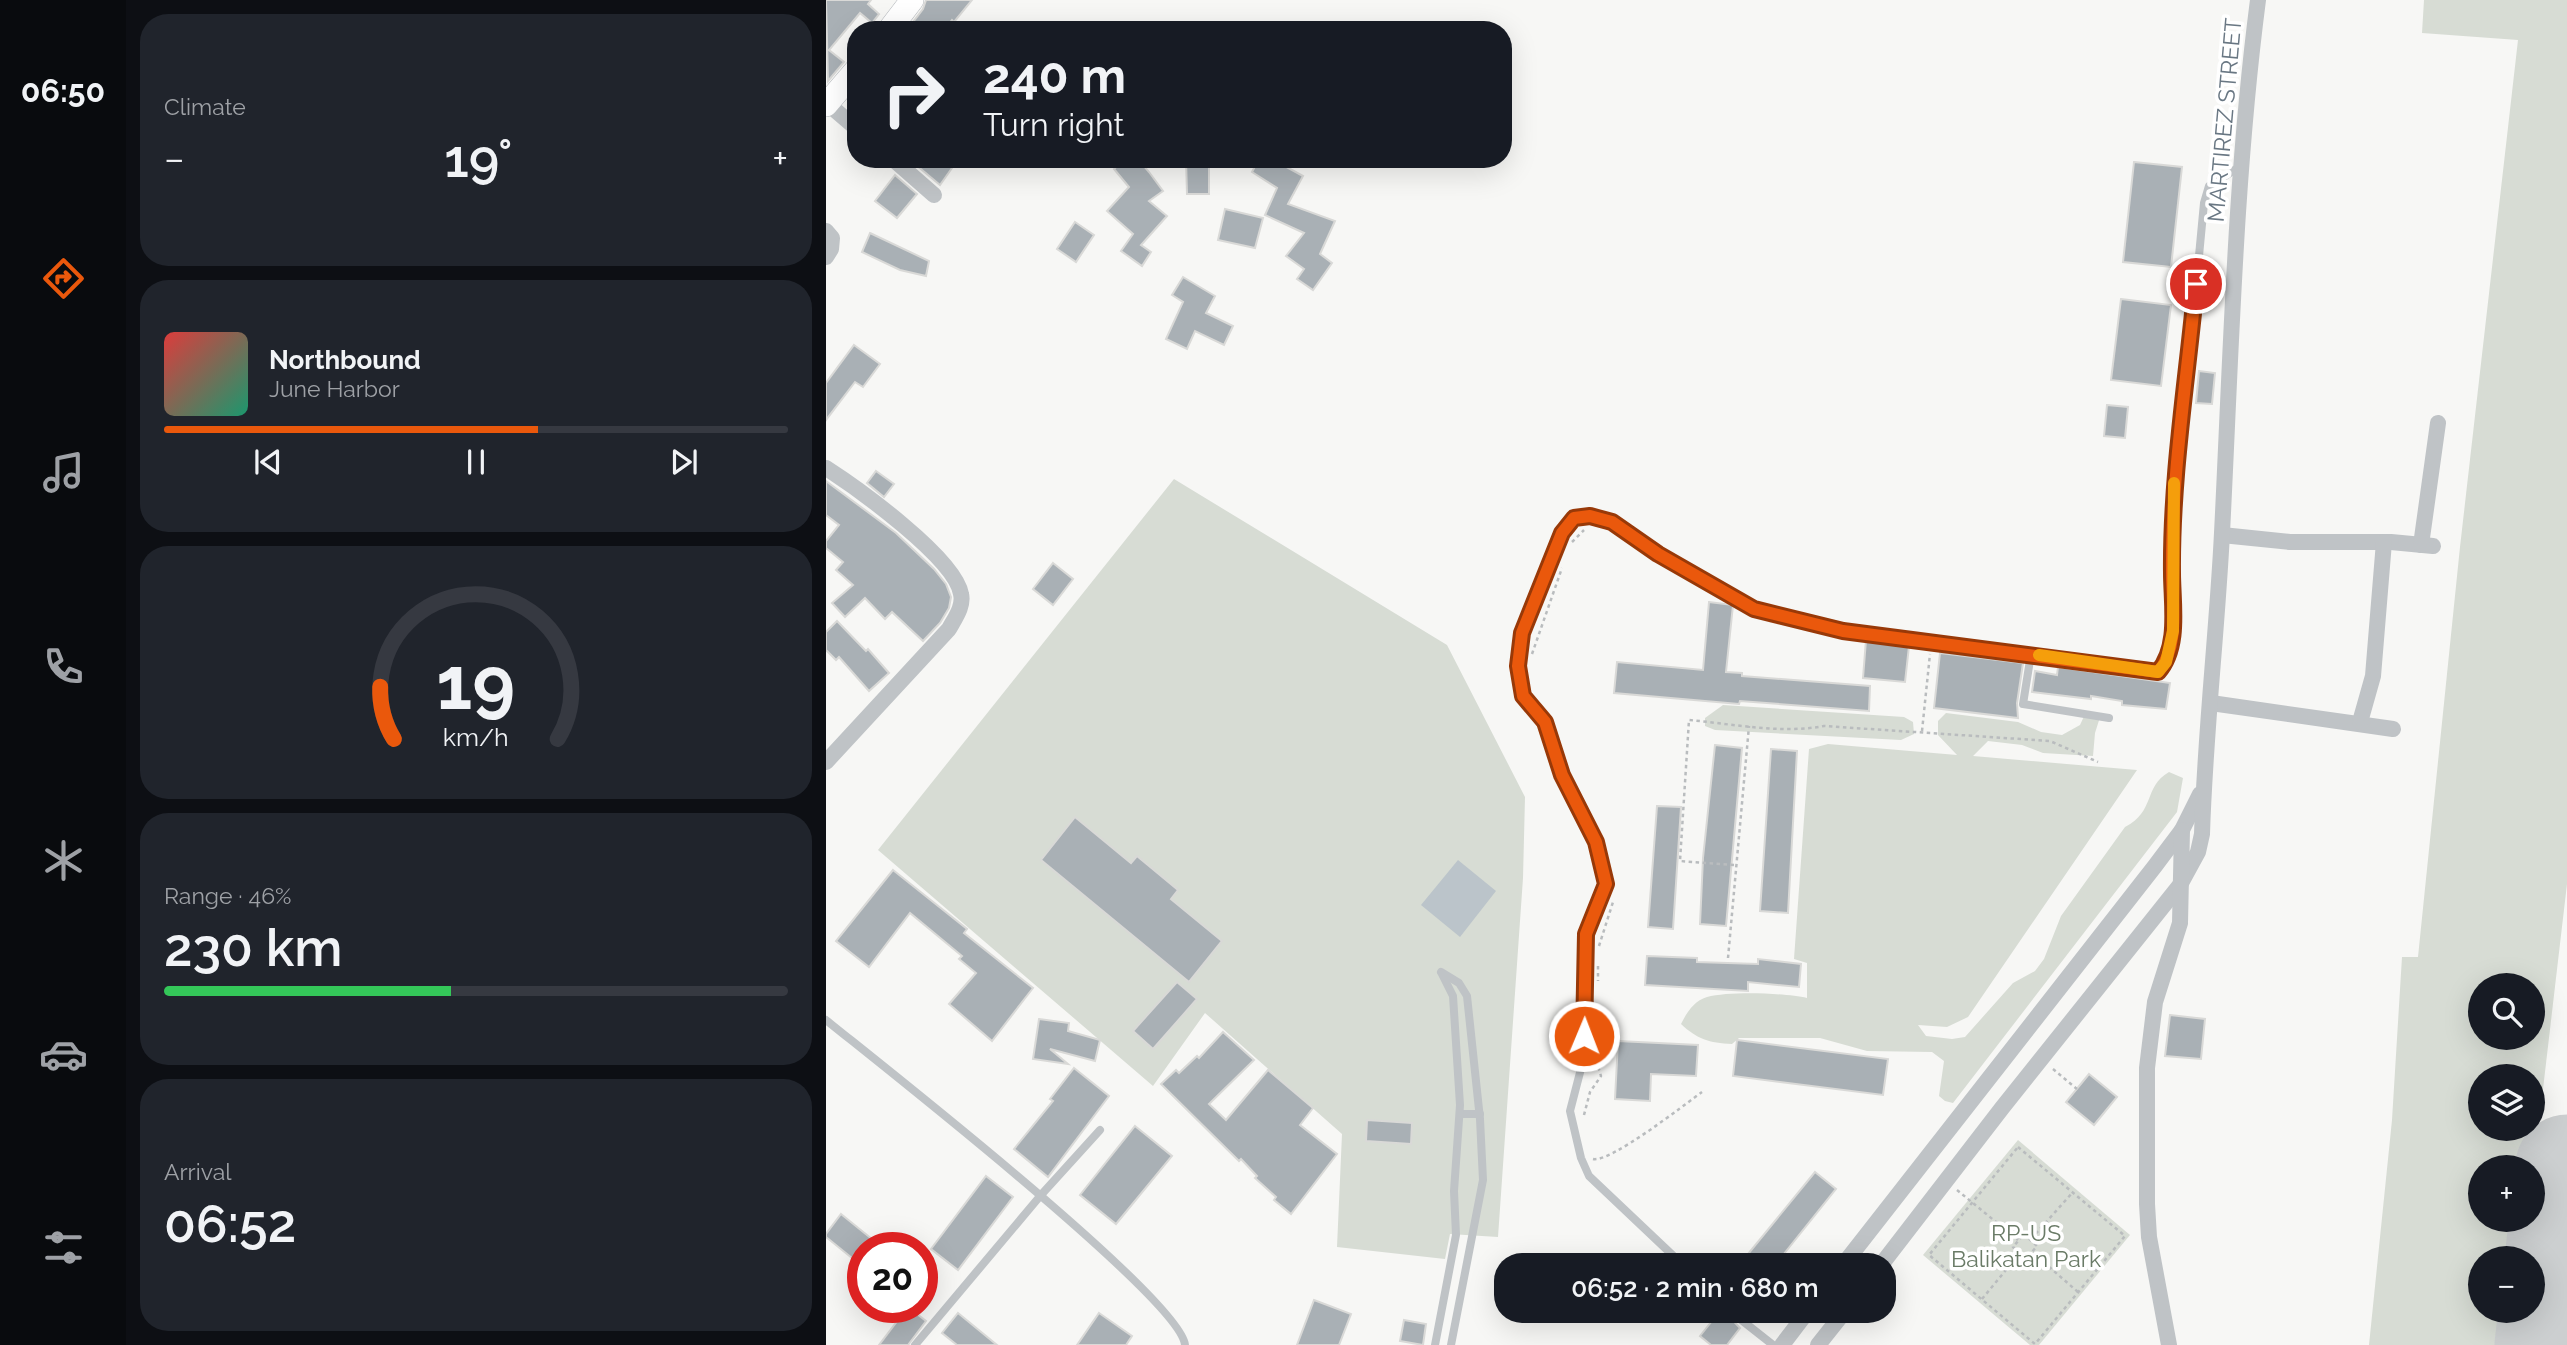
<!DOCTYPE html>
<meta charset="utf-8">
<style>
body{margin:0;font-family:Raleway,sans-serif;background:#20242c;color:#f1f3f6;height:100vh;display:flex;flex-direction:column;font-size:26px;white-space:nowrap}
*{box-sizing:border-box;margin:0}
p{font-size:23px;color:#9ea1a6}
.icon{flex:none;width:38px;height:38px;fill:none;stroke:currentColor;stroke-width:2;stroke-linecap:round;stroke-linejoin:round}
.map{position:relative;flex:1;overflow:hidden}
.side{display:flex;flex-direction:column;gap:14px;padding:14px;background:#0d0f14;width:700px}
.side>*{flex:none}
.banner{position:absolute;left:21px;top:21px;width:665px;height:147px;border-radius:28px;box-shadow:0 7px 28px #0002;background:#171b24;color:#f1f3f6;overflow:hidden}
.controls{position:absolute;left:1642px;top:973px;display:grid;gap:14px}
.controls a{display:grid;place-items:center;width:77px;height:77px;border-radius:50%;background:#171b24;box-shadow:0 7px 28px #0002;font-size:35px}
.speed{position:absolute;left:21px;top:1232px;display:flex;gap:14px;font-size:35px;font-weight:700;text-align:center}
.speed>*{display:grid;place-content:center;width:91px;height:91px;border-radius:50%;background:#171b24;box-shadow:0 7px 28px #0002;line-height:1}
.speed .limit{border:10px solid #d22;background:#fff;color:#111}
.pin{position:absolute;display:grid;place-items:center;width:60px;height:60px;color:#fff;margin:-30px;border:4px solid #fff;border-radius:50%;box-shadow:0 2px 7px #0007}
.me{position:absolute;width:77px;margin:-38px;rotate:1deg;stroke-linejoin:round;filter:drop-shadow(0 0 5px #0008)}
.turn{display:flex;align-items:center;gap:24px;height:147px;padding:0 21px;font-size:32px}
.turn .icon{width:91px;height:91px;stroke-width:2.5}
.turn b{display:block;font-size:49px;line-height:60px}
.big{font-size:52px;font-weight:600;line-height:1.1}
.side .widget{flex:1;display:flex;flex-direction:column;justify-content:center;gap:10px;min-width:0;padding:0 24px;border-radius:28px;background:#20242c}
.side .dial{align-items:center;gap:0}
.dial svg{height:182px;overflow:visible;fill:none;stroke:#363941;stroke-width:7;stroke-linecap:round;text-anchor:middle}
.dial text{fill:#f1f3f6;stroke:none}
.song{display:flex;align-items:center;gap:21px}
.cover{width:84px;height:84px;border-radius:10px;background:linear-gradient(135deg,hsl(0 70% 55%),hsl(160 70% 35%))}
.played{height:7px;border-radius:4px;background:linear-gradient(90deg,#ea580c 60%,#363941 60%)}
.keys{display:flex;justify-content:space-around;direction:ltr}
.heat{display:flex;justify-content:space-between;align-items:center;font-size:38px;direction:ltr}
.charge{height:10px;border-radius:5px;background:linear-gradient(90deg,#34c759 46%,#363941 0)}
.trip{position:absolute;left:668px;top:1253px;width:402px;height:70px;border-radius:28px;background:#171b24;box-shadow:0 7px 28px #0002;font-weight:600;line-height:70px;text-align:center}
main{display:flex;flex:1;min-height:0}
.dock{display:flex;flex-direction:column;width:126px;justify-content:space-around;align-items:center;background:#090b0e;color:#9ea1a6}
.dock .icon{width:49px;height:49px}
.dock .active{color:#ea580c}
.dock b{font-size:32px;color:#f1f3f6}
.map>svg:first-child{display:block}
.green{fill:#d7dcd4;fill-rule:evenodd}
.water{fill:#bbc4ca}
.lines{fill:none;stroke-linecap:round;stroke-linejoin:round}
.runway{stroke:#cccfd0;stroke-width:103}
.building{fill:#a9b0b5;stroke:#d9d9d7;stroke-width:2}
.secondary-casing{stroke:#b4b8bc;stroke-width:24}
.path{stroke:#b9bcbe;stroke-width:2.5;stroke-dasharray:3.5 3.5;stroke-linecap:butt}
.lane{stroke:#bfc3c6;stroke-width:8}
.street{stroke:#bfc3c6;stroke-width:16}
.secondary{stroke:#fff;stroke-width:23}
.route-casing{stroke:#983908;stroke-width:18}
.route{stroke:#ea580c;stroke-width:12}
.slow{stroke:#f59e0b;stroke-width:12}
.labels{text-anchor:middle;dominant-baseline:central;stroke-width:7;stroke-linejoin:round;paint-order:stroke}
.street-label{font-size:23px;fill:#697783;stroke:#fff}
.park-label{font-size:23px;fill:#6a7b67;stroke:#fff}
</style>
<main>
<nav class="dock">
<b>06:50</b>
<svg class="icon active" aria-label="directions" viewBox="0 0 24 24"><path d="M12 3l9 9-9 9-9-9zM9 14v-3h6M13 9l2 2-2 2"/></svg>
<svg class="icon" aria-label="music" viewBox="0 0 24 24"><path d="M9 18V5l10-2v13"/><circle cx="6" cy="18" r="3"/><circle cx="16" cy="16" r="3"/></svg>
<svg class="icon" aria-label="phone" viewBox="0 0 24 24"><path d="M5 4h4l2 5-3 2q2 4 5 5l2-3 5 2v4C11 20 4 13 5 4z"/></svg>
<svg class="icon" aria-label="climate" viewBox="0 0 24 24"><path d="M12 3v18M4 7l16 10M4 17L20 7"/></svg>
<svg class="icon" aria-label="car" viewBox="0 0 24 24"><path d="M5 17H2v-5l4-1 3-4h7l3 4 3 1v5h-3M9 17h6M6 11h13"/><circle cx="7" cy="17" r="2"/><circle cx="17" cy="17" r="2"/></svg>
<svg class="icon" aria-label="filters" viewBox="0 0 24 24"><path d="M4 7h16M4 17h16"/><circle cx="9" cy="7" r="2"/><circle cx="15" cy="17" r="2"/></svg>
</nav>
<section class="side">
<div class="widget"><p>Climate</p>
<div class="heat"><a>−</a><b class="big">19°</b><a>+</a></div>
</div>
<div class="widget">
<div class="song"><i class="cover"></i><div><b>Northbound</b><p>June Harbor</p></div></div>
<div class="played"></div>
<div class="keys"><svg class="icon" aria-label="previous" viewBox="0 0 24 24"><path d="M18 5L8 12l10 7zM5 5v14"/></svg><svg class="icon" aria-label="pause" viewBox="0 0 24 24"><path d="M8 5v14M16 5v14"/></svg><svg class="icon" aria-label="next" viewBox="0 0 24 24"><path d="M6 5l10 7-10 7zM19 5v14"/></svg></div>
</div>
<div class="widget dial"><svg viewBox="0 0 100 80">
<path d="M14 69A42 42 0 1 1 86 69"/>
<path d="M14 69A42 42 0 0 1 8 46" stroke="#ea580c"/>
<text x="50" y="56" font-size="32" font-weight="700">19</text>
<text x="50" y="72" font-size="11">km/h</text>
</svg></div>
<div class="widget"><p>Range · 46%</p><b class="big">230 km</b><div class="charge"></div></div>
<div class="widget"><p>Arrival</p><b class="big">06:52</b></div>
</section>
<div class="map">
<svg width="1741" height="1345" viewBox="0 0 1741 1345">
<rect width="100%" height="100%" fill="#f7f7f5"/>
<g class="green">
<path d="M1598,0H1741V884L1706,1183V1167H1654V1220H1702L1697,1258H1654V1311H1691L1687,1345H1543L1566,1120L1576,957H1592L1634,547L1692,40L1596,33ZM1654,985H1706V1038H1654ZM1654,1076H1706V1129H1654Z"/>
<polygon points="348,479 621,645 699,797 697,878 672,1237 624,1234 619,1259 511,1247 516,1134 379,1013 327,1086 52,850"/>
<polygon points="897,705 1078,717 1087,722 1088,734 1075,740 889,730 879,726 879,718"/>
<path d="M1260,712L1275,714L1269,733L1267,756L1217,753L1196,745L1162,741L1147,756L1311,770L1142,1017L1121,1027L1092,1025L1100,1036L1126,1039L1139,1037L1187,983L1209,971L1218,959L1235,916L1299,827C1330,811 1317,787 1343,772L1357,778L1351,812L1127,1103L1119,1101L1113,1096L1118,1061L1106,1052L1041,1051L994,1038H913L906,1044C883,1043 871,1039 855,1024C861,1012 868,1001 881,997C904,991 959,993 981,998V963L968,959L983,749L1002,744L1131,755L1112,735V721L1120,713L1192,722L1215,732L1236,735L1254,725Z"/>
<polygon points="1192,1140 1304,1235 1213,1345 1204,1345 1097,1255"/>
</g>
<polygon class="water" points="632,860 670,891 634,937 595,905"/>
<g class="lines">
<polyline class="runway" points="1720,1345 1741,1166"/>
</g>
<g class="building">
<polygon points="0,0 45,0 42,4 53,14 46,23 34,13 3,50 18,62 2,81"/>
<polygon points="100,0 146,0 128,22 126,20 118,30 81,30 97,9"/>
<polygon points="83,159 115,159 126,168 114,185"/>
<polygon points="299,159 312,159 323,172 337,191 323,201 341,216 315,245 325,252 316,266 295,251 307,234 281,211 303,187 288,169"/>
<polygon points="360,159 383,159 383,194 361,194"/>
<polygon points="433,159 446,159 477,176 462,204 509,221 494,254 506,263 487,290 471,279 478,269 460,256 478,233 439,215 451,188 426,172"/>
<polygon points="1308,162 1356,167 1345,267 1297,262"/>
<polygon points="69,175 91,194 71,218 49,201"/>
<polygon points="399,209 437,218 429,248 392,240"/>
<polygon points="249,222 268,235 250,262 231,249"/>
<polygon points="44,233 103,261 100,276 74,270 36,252"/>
<polygon points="357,277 389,296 380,313 407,326 398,345 369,331 361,349 340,339 357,302 346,295"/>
<polygon points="1295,299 1345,305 1335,386 1285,380"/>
<polygon points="28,345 54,364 37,387 29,382 0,420 0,383"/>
<polygon points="1373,371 1389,373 1386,404 1370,403"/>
<polygon points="1281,405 1302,407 1299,438 1278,436"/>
<polygon points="50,471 68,484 58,497 41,483"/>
<polygon points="0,481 70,533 108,569 120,584 125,597 123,608 114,623 97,641 66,612 59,619 39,598 19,617 6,603 27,585 10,570 17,562 0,548 0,541 13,525 0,515"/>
<polygon points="227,563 247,579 227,605 207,589"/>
<polygon points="883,602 907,605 900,672 916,673 916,676 1044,686 1043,711 914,701 913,704 788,693 791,662 877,670"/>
<polygon points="11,621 40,651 42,649 63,673 43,691 13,657 10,660 0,650 0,632"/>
<polygon points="1040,640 1083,646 1079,682 1037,678"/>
<polygon points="1114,653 1197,663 1191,703 1192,718 1108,708"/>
<polygon points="1232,667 1344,683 1340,709 1296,705 1296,701 1265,696 1265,699 1206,692 1209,671 1231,675"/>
<polygon points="889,745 916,748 900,926 874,924 877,858"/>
<polygon points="945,749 971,751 962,913 934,911"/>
<polygon points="831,806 855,807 847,929 822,927"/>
<polygon points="249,817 305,863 311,856 352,890 345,899 396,941 363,982 215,860"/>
<polygon points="67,870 141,929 138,933 207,988 166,1041 123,1004 150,973 133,959 136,956 84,913 43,967 10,941"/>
<polygon points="821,956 871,958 871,962 932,964 932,959 975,964 973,987 922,982 922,991 819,985"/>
<polygon points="351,982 371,999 327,1049 307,1031"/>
<polygon points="1344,1015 1379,1019 1375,1059 1339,1056"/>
<polygon points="213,1019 243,1023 242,1031 274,1040 269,1061 224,1049 242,1064 207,1059"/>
<polygon points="397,1032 428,1060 383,1104 400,1120 442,1070 487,1108 474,1125 511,1154 465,1214 448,1200 450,1197 429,1178 431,1176 415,1159 413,1161 335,1084 350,1070 353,1073 371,1056 373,1058"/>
<polygon points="911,1040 1062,1059 1057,1095 907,1076"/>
<polygon points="792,1041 872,1045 870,1076 825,1074 824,1101 789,1099"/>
<polygon points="248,1068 283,1096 222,1177 188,1149 227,1101 224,1099"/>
<polygon points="1263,1074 1291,1097 1268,1125 1240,1102"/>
<polygon points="541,1120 586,1123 585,1144 540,1141"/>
<polygon points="309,1126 346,1156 290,1224 254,1195"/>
<polygon points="989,1172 1010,1189 949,1265 913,1265"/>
<polygon points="160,1176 187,1197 132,1270 105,1249"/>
<polygon points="15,1214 57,1248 37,1248 37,1267 0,1237 0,1234"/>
<polygon points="488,1300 525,1314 513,1345 471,1345"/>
<polygon points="82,1307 100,1321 82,1345 53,1345"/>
<polygon points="894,1311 898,1311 914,1328 901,1345 885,1345 874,1336"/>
<polygon points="132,1313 171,1345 131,1345 116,1333"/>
<polygon points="273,1313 306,1336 300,1345 251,1345"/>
<polygon points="578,1320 600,1324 597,1345 574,1341"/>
</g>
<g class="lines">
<defs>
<g id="secondary">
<polyline points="63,30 86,0"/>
<polyline points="0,105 30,70"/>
</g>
</defs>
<use href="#secondary" class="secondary-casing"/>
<g class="path">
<polyline points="746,542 758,530"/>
<polyline points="706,654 736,568"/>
<polyline points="1096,731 1104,654"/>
<path d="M908,865L854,861L863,720C907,724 955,734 998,726L1224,741L1272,762"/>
<polyline points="773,946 787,902"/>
<polyline points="902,958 923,726"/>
<polyline points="772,966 772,981"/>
<polyline points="1227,1069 1251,1089"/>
<polyline points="758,1115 764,1092 775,1076 770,1060"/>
<polygon points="1192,1147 1299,1236 1209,1344 1103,1255"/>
<path d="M767,1159C784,1163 858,1105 876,1092"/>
<polyline points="1131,1190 1192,1240"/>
<polygon points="1198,1234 1211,1246 1200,1259 1187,1247"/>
<polyline points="1205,1239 1247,1192"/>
<polyline points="1207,1253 1252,1292"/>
<polyline points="1156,1299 1194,1253"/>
</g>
<g class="lane">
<polyline points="1283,718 1197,704 1205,654 1332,672 1341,662 1347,631 1349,481 1360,393 1378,203 1383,186 1415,166"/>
<polyline points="615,972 633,983 641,996 654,1119 657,1180 625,1345"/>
<path d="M0,1020C53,1063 355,1299 359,1345"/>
<polyline points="634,1114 654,1114"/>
<polyline points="857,1265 763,1176 755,1158 744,1111 758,1057 760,934 780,884 770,842 736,775 719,722 697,696 692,666 696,633 736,533 748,518 764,516 786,522 832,554 928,609 1017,631 1205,654"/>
<polyline points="904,1311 947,1345"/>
<polyline points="89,1345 215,1195 274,1130"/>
<polyline points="609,1345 630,1235 628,1191 634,1105 627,996 616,974"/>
</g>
<g class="street">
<polyline points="1,103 30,128"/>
<polyline points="67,159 108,195"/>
<polyline points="0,231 6,238 5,249 0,257"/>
<path d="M0,468C31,488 129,558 135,594C138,606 129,618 123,629L0,762"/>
<polyline points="1396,535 1464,542 1565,542 1607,546"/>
<polyline points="1595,545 1612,423"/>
<polyline points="1385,703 1567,729"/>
<polyline points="1534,722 1547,676 1558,542"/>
<polyline points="1017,1265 1329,866 1356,830 1374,794"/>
<path d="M1055,1265L1176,1108L1354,885L1372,852L1376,834C1379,733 1391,633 1396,533C1405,355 1409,177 1432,0"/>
<polyline points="956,1345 982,1311"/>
<polyline points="992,1345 1019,1311"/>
<polyline points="1343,1345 1323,1237 1321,1204 1321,1068 1329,1002 1354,923 1356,830"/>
</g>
<use href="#secondary" class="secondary"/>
</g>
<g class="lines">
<defs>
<path id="route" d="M758,1036L760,934L780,884L770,842L736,775L719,722L697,696L692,666L696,633L736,533L748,518L764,516L786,522L832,554L928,609L1017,631L1332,672C1354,647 1346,604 1346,573C1345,477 1361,380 1370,284"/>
</defs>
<use href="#route" class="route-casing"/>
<use href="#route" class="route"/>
<polyline class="slow" points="1213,655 1332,672 1340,662 1347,631 1348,483"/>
</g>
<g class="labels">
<g class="street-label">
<text transform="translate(1398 120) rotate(-85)">MARTIREZ STREET</text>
</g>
<g class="park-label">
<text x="1200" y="1232">RP-US<tspan x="1200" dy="26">Balikatan Park</tspan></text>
</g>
</g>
</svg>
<div class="controls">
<a><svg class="icon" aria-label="search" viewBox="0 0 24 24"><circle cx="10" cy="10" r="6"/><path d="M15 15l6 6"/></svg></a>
<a><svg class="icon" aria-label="layers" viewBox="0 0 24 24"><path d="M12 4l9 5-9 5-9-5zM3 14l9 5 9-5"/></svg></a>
<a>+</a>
<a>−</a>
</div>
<div class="speed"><div class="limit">20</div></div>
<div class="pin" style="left:1370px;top:284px;background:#d93025"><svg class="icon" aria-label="arrive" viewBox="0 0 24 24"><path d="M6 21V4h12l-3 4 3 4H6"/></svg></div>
<svg class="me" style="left:758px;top:1036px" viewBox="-20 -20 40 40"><circle r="17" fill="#ea580c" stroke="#fff" stroke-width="3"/><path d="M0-11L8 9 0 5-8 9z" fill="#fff"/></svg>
<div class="trip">06:52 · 2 min · 680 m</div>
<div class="banner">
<div class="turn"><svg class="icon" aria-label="right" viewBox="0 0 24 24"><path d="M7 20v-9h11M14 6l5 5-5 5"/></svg><div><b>240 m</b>Turn right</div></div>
</div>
</div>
</main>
